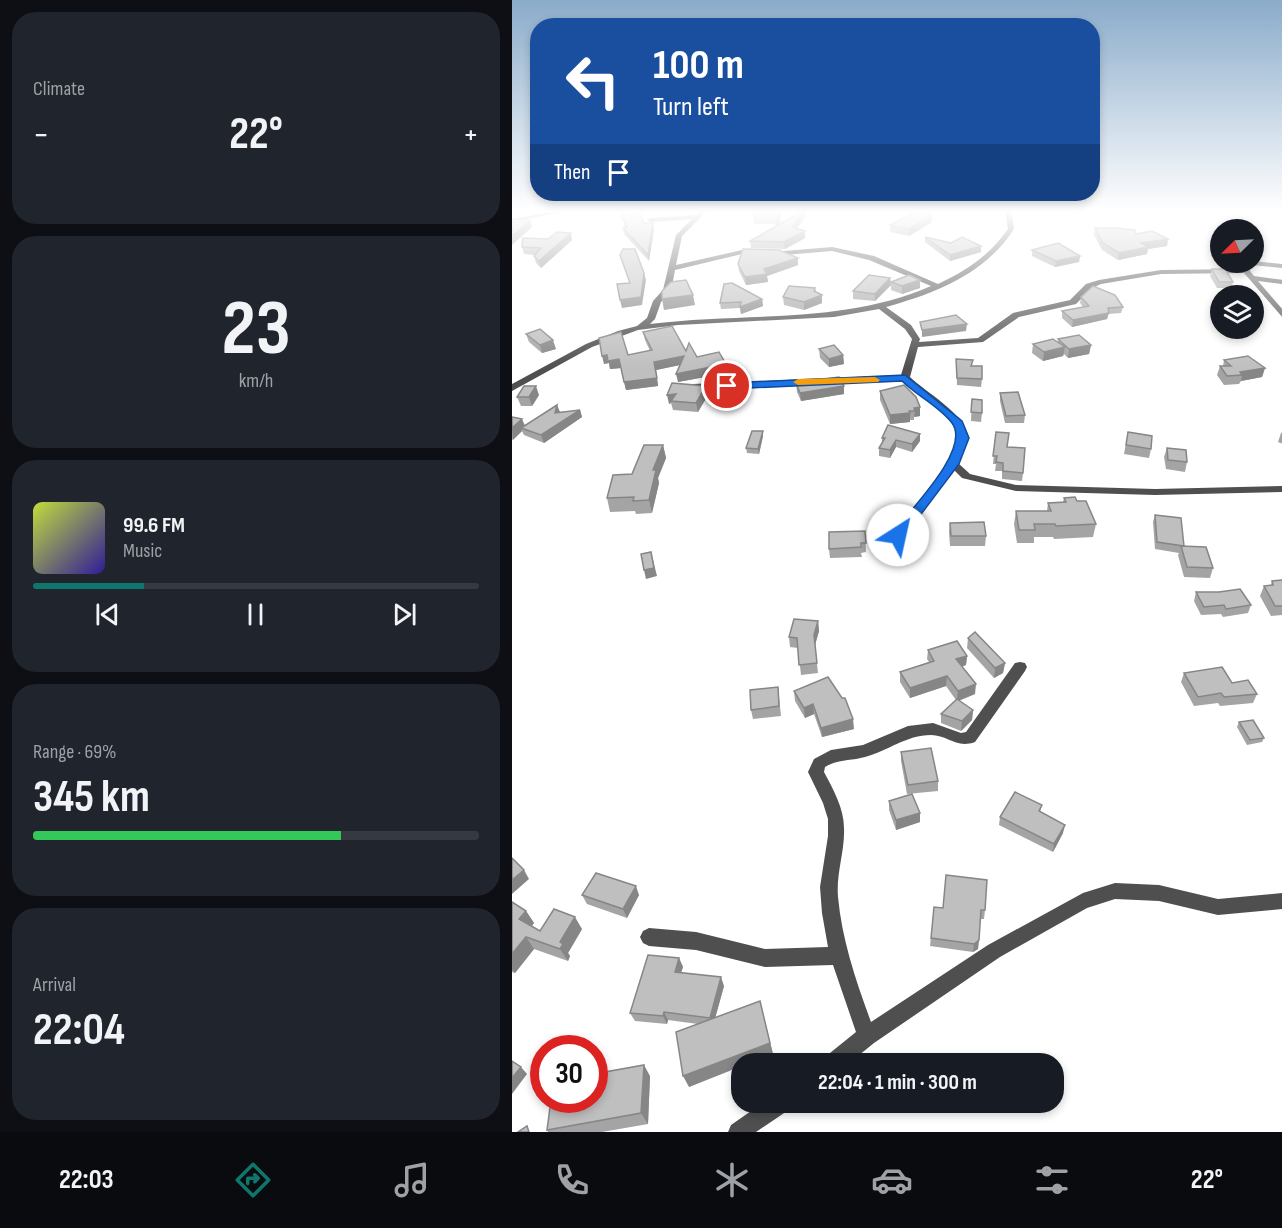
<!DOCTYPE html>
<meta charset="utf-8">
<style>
body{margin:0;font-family:"Sofia Sans Condensed",sans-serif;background:#20242c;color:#f1f3f6;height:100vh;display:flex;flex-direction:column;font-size:22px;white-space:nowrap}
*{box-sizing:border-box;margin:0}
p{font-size:20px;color:#9ea1a6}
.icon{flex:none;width:33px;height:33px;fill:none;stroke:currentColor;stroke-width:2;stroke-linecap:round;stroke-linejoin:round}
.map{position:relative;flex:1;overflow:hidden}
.side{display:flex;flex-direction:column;gap:12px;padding:12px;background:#0d0f14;width:512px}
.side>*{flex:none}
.top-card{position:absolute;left:18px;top:18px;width:570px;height:183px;border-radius:24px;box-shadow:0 3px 9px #0003;background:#1a4fa0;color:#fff;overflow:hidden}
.needle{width:39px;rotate:246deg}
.buttons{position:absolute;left:698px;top:219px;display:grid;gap:12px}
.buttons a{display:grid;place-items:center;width:54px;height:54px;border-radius:50%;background:#171b24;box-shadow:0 3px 9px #0003;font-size:30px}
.speed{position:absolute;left:18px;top:1035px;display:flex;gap:12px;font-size:30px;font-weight:700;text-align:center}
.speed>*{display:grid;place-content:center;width:78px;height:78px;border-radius:50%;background:#171b24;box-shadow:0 3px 9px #0003;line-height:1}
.speed .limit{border:9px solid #d22;background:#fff;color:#111}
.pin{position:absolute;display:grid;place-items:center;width:51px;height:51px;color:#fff;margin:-26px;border:3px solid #fff;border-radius:50%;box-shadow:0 2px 6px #0007}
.me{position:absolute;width:66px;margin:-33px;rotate:35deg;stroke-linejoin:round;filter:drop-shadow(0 0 4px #0008)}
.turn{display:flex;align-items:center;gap:21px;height:126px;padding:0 24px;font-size:27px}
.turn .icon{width:78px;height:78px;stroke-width:2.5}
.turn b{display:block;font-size:42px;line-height:51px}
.then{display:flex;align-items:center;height:57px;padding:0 24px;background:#0003;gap:12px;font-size:22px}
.big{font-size:45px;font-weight:700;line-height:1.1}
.side .card{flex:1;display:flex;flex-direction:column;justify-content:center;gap:9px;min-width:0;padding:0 21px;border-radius:24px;background:#20242c}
.side .dial{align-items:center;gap:0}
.dial b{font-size:78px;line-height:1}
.song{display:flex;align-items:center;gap:18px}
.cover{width:72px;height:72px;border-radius:9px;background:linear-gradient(135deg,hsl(70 70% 55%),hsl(250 70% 35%))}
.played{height:6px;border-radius:3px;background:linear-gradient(90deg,#0f766e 25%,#363941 25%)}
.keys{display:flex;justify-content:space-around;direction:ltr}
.heat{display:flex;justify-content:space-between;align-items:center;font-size:33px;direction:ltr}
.charge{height:9px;border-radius:4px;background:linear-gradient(90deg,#34c759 69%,#363941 0)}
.trip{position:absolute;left:219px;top:1053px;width:333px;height:60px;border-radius:24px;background:#171b24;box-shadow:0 3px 9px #0003;font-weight:700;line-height:60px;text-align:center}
.tabs{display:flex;height:96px;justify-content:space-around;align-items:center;background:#090b0e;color:#9ea1a6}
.tabs .icon{width:42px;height:42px}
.tabs .on{color:#0f766e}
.tabs b{font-size:27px;color:#f1f3f6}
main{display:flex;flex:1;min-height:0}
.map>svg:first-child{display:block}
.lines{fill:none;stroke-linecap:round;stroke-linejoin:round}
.street{fill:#4f4f4f;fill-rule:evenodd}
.wall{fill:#a4a4a4}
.shaded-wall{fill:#868686}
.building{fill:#bfbfbf;stroke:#868686;stroke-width:1.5}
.route{fill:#1a73e8;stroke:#114b97;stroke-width:1.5}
.slow{fill:#f59e0b}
</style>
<main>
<section class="side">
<div class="card"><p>Climate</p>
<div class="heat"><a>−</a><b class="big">22°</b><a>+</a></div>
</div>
<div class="card dial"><b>23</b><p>km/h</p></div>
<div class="card">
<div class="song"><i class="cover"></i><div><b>99.6 FM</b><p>Music</p></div></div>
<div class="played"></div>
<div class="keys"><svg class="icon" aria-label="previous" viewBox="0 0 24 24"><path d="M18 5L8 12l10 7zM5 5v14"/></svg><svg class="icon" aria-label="pause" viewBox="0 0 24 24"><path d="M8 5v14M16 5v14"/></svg><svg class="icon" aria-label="next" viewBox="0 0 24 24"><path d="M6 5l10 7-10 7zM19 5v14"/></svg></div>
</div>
<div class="card"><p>Range · 69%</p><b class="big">345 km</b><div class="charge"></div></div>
<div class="card"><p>Arrival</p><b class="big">22:04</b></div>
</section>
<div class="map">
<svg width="771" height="1132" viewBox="0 0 771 1132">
<rect width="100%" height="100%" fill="#fff"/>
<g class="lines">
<g class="street">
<polygon points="44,211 50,212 4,221 1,219"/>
<path d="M189,211H195L170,236L164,265L230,250L272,251L320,247L362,256L426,284C454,271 478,255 496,229L493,211H499L502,229C473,274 424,293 374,307L399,325L408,339L407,342L466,338L501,313L558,300L574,284L587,280L649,270L731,269L734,262L741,261L771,264V268L740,265L738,271L742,276L771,280V284L746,281L771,310V318L732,273L649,274L589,284L580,288L564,304L507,317L471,342L406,347L398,377C412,391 455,415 456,437C456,446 449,455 446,463L458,474L504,485L643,489L771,486V492L643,495L504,491L450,478L442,470L390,538L386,539L380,535C394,515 458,451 443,427C430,408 407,396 391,381L181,390L176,387L181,384L389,375L400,339L393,329L367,309L322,317L166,325L126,330L80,347L0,391V384L74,344L106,331L125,326L135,318L141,301L151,290L164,235L180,219L138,222L135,220L138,218L184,215ZM320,251L357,260L419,286C330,325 232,312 138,324L143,319L149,302L159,291L163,270L230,254L272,255Z"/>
<path d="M508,662L513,663L515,667L513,671L463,742C444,749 436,735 419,735C394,735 376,751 353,757C339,761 326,759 313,767L312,772C321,789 332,808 332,828C333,851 324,873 326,897C330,940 344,981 359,1022L476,945L571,893L603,883L647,885L706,899L771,893V909L706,915L647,901L603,899L575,908L488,957L362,1043L336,1064H310L313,1057L344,1032L321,965L253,967L184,950L137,946L131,943L128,937L131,931L137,928L184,932L253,949L316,947L310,913L308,887L316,836V819L311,803L296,772L302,759L319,750L351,745L396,726L421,723L449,733L454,732L503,663Z"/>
<polygon points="252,1102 281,1102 278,1109 244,1132 216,1132 219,1125"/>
</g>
</g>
<g class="wall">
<polygon points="243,211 270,211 267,224 291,211 293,211 294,216 285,228 293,238 273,249 239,248 238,241 264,226 263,224 242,224 241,215"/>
<polygon points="109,215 132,223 142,229 137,261 112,234 111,228 113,227"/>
<polygon points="420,222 397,236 378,232 378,225"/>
<polygon points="583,228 624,234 656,239 655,246 636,249 635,254 606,260 590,250 582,235"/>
<polygon points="413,237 469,252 438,261 413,242"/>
<polygon points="60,240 29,268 24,263 22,255 12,254 10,247"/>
<polygon points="520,250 568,256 567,262 543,267 520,256"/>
<polygon points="226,264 286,265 255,276 256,282 234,285 227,271"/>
<polygon points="700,269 721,282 719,288 705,288 698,276"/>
<polygon points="378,278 379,285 363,301 341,299 341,291"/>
<polygon points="379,282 408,288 390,294 379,290"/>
<polygon points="303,288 304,292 310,295 310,303 292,310 272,305 271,297"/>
<polygon points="569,297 611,307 609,313 596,314 595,319 560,327 550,318 550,311 571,307 568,303"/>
<polygon points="250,299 251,306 229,314 228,308 209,309 208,303"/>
<polygon points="131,332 174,351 215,373 166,382 168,365 144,370 146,386 114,390 109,368 98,369 97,363 92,364 116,355 138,351 133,340"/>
<polygon points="14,334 44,349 30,353 17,342"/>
<polygon points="546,339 579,345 577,354 556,358 552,354 551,356 531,361 520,353 521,344 546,342"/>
<polygon points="307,349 331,355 332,364 317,367 308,358"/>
<polygon points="444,359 460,366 470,379 469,387 445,385"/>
<polygon points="712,360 753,368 750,377 729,381 727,384 712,385 705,375 708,366 711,366"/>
<polygon points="160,383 196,395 186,412 161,410 159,403 157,404"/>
<polygon points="284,383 332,386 332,394 289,401 285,392"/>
<polygon points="392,385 408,416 402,417 402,420 398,420 398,422 378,424 368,400 368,391"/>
<polygon points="488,393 513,415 512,423 493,423 488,401"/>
<polygon points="27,395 20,406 9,406 5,397"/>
<polygon points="460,399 470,413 469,422 459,421"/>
<polygon points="68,410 70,417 32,443 12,435 10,431 0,440 0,417 13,425 48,412"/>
<polygon points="251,431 251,436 247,454 235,453 234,448"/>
<polygon points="484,432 496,447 511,473 510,481 490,479 490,471 483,471 484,464 481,464"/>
<polygon points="616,432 639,449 637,458 612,454"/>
<polygon points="771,432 771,444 766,442 769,433"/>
<polygon points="408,434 408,441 400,452 384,447 378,458 367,456 367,448 370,444 370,438"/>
<polygon points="151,445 154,458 146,478 147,483 140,513 124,514 123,511 98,512 95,498"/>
<polygon points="655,448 675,462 673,472 654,469 652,457"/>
<polygon points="552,498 565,501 584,524 581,537 542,539 541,537 522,537 522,543 505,543 502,524 504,511 535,511 536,503 551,502"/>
<polygon points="643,515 672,546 701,568 698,578 672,577 666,555 667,553 643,549 641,522"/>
<polygon points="438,523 474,536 473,546 438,546 437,532"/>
<polygon points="353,531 354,552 349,553 350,557 318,558 317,549"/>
<polygon points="367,542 383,553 383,558 371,560 367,547"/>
<polygon points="771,580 771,615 759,616 748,596 752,586 759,585 760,581"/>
<polygon points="684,592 739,605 736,613 711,617 709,614 689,615 682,601"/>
<polygon points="306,621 307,631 303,645 306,673 289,675 286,648 278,647 277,637"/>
<polygon points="456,638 493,663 491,673 482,678 455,648"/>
<polygon points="416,650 455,656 454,665 450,666 463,694 447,701 461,710 460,720 449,731 429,723 429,714 444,700 434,686 398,698 388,682 388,672 417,662 415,659"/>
<polygon points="672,673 720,683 745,694 741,703 708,706 706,703 682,706 669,682"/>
<polygon points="266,687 269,716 241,719 239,710"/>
<polygon points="282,691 342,729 310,737 302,714 293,718 283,701"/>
<polygon points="727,722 752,738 750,742 735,745 725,727"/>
<polygon points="389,752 426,781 426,791 395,794 389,761"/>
<polygon points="377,801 408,822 384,830 377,810"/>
<polygon points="530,805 528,812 551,833 541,852 487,825 488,817"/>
<polygon points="70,895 127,895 115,918 75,904"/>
<polygon points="0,902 14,911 22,923 20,926 28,931 70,929 56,953 58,956 56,961 22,949 3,973 0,972"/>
<polygon points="422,907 473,910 472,919 468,919 466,949 461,952 418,946"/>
<polygon points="167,958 171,967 169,972 212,986 203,1018 248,1001 261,1054 237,1064 230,1064 177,1087 186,1024 156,1020 155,1024 123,1021 118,1013"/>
<polygon points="138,1076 136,1124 90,1132 36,1132 35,1130"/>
</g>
<g class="shaded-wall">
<polygon points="267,211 270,211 266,231 265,222"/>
<polygon points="292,211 293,211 294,216 281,233 280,227"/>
<polygon points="420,215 420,222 397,236 397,229"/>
<polygon points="18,220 20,227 0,245 0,236"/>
<polygon points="141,223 142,229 137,261 136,255"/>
<polygon points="293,231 293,238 273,249 272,242"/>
<polygon points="59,233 60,240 29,268 27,261"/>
<polygon points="656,239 655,246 636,249 635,254 606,260 607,253 629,243"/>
<polygon points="469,246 469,252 438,261 438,255"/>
<polygon points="568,256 567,262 543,267 544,261"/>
<polygon points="286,258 286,265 255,276 256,282 234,285 233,277 252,269"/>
<polygon points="132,273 134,280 130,305 110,308 108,300"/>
<polygon points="378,278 379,285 363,301 363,294"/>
<polygon points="408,280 408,288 390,294 390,286"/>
<polygon points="303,288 304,296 310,295 310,303 292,310 292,302 302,291"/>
<polygon points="181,295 183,305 152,310 150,299"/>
<polygon points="250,299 251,306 229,314 228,307"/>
<polygon points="597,313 595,319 560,327 561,320"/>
<polygon points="455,324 454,331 410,337 410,330"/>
<polygon points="41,340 44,349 30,353 28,345"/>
<polygon points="579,345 577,354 556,358 557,349"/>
<polygon points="553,347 551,356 531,361 532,352"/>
<polygon points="95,355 107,359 109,368 98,369 97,363 92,364 90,356"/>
<polygon points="331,355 332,364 317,367 317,359"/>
<polygon points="172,356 173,364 144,370 146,386 114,390 112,382 142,362"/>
<polygon points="214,364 215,373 166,382 164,374"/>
<polygon points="753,368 750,377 729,381 730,375 728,372"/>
<polygon points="24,386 27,395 20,406 17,397"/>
<polygon points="194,386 196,395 186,412 184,403"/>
<polygon points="332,386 332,394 289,401 288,393"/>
<polygon points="164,394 159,401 159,403 157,404 155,395"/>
<polygon points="45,405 48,412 45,421 43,413"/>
<polygon points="408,407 408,416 402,417 403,411 402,408"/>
<polygon points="68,410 70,417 32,443 29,435"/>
<polygon points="398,413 398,422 378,424 378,415"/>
<polygon points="10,419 14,428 9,428 10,431 1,440 0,428"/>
<polygon points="251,431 251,436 247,454 246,449"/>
<polygon points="408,434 408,441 400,452 400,444"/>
<polygon points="384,440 384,447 378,458 378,450"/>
<polygon points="151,445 154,458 146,478 147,483 140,513 137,500 141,470"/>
<polygon points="139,552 145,576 134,579 132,570"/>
<polygon points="383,553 383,558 371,560 371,555"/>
<polygon points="306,621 307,631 303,645 302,635"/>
<polygon points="455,656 454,665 444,669 444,659"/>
<polygon points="493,663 491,673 482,678 483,668"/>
<polygon points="435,676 434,686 398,698 398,688"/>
<polygon points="464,684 463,694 445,701 446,691"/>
<polygon points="301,704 302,714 293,718 292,708"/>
<polygon points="461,710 460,720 449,731 450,721"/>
<polygon points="341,719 342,729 310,737 309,728"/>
<polygon points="408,813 408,822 384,830 384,820"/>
<polygon points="553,825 551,833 541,852 542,844"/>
<polygon points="12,870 17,879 0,894 0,880"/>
<polygon points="124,886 127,895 115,918 111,909"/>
<polygon points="14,911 22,923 15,932 7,919"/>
<polygon points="63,917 70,929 56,953 58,956 56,961 48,949 48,942"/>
<polygon points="14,937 22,949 3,973 0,969 0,954"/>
<polygon points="467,940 466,949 461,952 462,944"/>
<polygon points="167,958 171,967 167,980 163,972"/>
<polygon points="209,977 212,986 201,1026 198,1018"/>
<polygon points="248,1001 261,1054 237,1064 230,1064 230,1066 177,1087 171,1076"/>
<polygon points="152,1012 156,1020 155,1024 151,1016"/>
<polygon points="132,1065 138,1076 136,1124 129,1113"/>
<polygon points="9,1067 15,1074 0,1094 0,1078"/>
</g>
<g class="building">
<polygon points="243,211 267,211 265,222 262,215 241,215"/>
<polygon points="291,211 292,211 280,227 293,231 272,242 238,241"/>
<polygon points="405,211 420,215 397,229 378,225"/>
<polygon points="128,213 132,223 141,223 136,255 111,228 115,227 109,215"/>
<polygon points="0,219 18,220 0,236"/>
<polygon points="722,223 736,224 737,230 723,230"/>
<polygon points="583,228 605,228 623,230 624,234 640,231 656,239 629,243 636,247 607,253 591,243"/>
<polygon points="45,232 59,233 27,261 22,256 29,248 10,247 11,238 36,239"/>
<polygon points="413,237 439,243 450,237 469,246 438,255"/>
<polygon points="546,243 568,256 544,261 520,250"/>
<polygon points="111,249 123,249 132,273 129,297 108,300 105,284 118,283 108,255"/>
<polygon points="231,249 267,250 286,258 252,269 255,274 233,277 226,264"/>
<polygon points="700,269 713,269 721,282 707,282"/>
<polygon points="357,275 378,278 363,294 341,291"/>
<polygon points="397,275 408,280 390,286 379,282"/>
<polygon points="174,280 181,295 150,299 150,291 159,282"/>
<polygon points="220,283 250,299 228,307 229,302 208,303 212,284"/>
<polygon points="277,286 303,288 302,291 310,295 292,302 271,297"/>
<polygon points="581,286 603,295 611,307 596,308 597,313 561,320 550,311 577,306 569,297"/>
<polygon points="444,315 455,324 410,330 408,322"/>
<polygon points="160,326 174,351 177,343 185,357 207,352 214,364 164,374 172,356 142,362 145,378 112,382 107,359 96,361 95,355 90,356 87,338 109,332 116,355 140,350 131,332"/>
<polygon points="28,329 41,340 28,345 14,334"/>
<polygon points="567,335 579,345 557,349 546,339"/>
<polygon points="541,339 553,347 532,352 521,344"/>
<polygon points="322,345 331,355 317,359 307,349"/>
<polygon points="736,356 753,368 728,372 730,375 715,376 708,366 719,366 712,360"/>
<polygon points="444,359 461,360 459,366 470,366 470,379 445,378"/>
<polygon points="327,377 332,386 288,393 284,383"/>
<polygon points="160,383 194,386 184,403 159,401 164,394 155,395"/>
<polygon points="392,385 404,397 408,407 402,408 403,411 397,411 398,413 378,415 368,391"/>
<polygon points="12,386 24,386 17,397 5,397"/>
<polygon points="506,392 513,415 494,416 488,393"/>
<polygon points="460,399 470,400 470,413 459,412"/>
<polygon points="45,405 43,413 68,410 29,435 9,428"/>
<polygon points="0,417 10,419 0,428"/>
<polygon points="376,425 408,434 400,444 384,440 378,450 367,448 373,438 370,438"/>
<polygon points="240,431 251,431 246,449 234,448"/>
<polygon points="484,432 497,433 495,447 513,448 511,473 491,471 491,463 484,462 485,456 481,456"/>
<polygon points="616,432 640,436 639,449 614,445"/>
<polygon points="132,445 151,445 141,470 144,470 137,500 121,501 122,497 95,498 101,475 120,474"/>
<polygon points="655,448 674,450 675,462 656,460"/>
<polygon points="563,497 565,501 574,501 584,524 544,526 543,524 522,524 523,530 507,530 504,511 539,511 536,503 554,502 552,498"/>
<polygon points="643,515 669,518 672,546 645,542"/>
<polygon points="472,522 474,536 439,536 438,523"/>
<polygon points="353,531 354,543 349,543 349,547 317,549 317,532"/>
<polygon points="379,541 383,553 371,555 367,542"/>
<polygon points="669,546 694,547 701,568 675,567"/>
<polygon points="139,552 142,568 132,570 129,554"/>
<polygon points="771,580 771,606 763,606 752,586 761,585 760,581"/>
<polygon points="728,589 739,605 714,609 712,605 692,607 684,592 707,592"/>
<polygon points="282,619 306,621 302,635 305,663 287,665 285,638 277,637"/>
<polygon points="463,632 493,663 483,668 456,638"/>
<polygon points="445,641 455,656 444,659 464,684 446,691 435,676 398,688 388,672 422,661 416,650"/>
<polygon points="710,667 720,683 736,680 745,694 712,697 709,693 686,697 672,673"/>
<polygon points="316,677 330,698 333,698 341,719 309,728 301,704 292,708 282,691"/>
<polygon points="266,687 267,706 239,710 238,690"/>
<polygon points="445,699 461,710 450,721 429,714"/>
<polygon points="741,720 752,738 738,740 727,722"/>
<polygon points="419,748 426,781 396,785 389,752"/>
<polygon points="503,792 530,805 527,811 553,825 542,844 488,817"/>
<polygon points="400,794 408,813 384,820 377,801"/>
<polygon points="0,858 12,870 0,880"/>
<polygon points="84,873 124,886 111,909 70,895"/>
<polygon points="434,875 475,880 473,910 469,910 467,940 462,944 419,938 422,907 431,908"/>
<polygon points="0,902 14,911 7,919 28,931 42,909 63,917 48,942 51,944 48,949 14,937 0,954"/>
<polygon points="136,955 167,958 163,972 209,977 198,1018 152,1012 151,1016 118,1013"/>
<polygon points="248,1001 258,1043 171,1076 164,1032"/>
<polygon points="0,1061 9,1067 0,1078"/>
<polygon points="132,1065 129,1113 35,1130 39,1100 82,1100 82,1074"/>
<polygon points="230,1078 230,1101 229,1101 221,1084"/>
<polygon points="15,1126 17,1132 6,1132"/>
</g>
<linearGradient id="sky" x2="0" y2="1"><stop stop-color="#8aabca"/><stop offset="0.57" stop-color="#fff"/><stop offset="1" stop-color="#fff" stop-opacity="0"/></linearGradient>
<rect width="771" height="369" fill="url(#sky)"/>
<path class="route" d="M393,375L450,421L457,438L447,464L391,538L386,539L379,535C395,513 460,450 440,423C427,406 405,396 390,381L215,389L209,386L215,383Z"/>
<polygon class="slow" points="363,377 368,380 366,382 286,385 281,382 286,379"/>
</svg>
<div class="buttons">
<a><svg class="needle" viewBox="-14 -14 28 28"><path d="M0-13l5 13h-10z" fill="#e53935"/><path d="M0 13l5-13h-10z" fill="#9ea1a6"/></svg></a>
<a><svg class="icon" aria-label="layers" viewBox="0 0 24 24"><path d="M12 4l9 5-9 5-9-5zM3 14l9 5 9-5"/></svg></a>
</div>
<div class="speed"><div class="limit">30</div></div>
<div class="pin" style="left:215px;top:386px;background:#d93025"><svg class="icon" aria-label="arrive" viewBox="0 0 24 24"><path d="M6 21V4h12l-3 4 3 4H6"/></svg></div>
<svg class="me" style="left:386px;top:535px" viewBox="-20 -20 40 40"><circle r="19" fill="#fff"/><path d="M0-13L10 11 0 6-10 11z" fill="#1a73e8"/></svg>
<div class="trip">22:04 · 1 min · 300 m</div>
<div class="top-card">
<div class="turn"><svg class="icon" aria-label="left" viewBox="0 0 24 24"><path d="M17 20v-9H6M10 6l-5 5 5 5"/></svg><div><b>100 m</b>Turn left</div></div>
<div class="then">Then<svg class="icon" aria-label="arrive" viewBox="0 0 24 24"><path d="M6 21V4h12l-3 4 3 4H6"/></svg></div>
</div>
</div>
</main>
<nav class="tabs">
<b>22:03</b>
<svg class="icon on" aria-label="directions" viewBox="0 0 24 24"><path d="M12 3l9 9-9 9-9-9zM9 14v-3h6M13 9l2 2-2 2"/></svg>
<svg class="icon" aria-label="music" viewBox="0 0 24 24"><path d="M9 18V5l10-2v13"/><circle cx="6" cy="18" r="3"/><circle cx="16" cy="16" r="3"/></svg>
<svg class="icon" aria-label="phone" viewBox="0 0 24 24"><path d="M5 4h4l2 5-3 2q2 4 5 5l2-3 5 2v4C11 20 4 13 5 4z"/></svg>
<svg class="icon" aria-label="climate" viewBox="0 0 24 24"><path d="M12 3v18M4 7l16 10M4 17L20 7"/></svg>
<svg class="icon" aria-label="car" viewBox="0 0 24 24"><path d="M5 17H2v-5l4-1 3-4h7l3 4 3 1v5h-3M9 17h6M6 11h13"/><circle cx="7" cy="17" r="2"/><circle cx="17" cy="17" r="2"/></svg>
<svg class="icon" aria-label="filters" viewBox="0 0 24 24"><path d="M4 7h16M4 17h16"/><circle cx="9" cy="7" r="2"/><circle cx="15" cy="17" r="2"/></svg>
<b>22°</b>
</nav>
